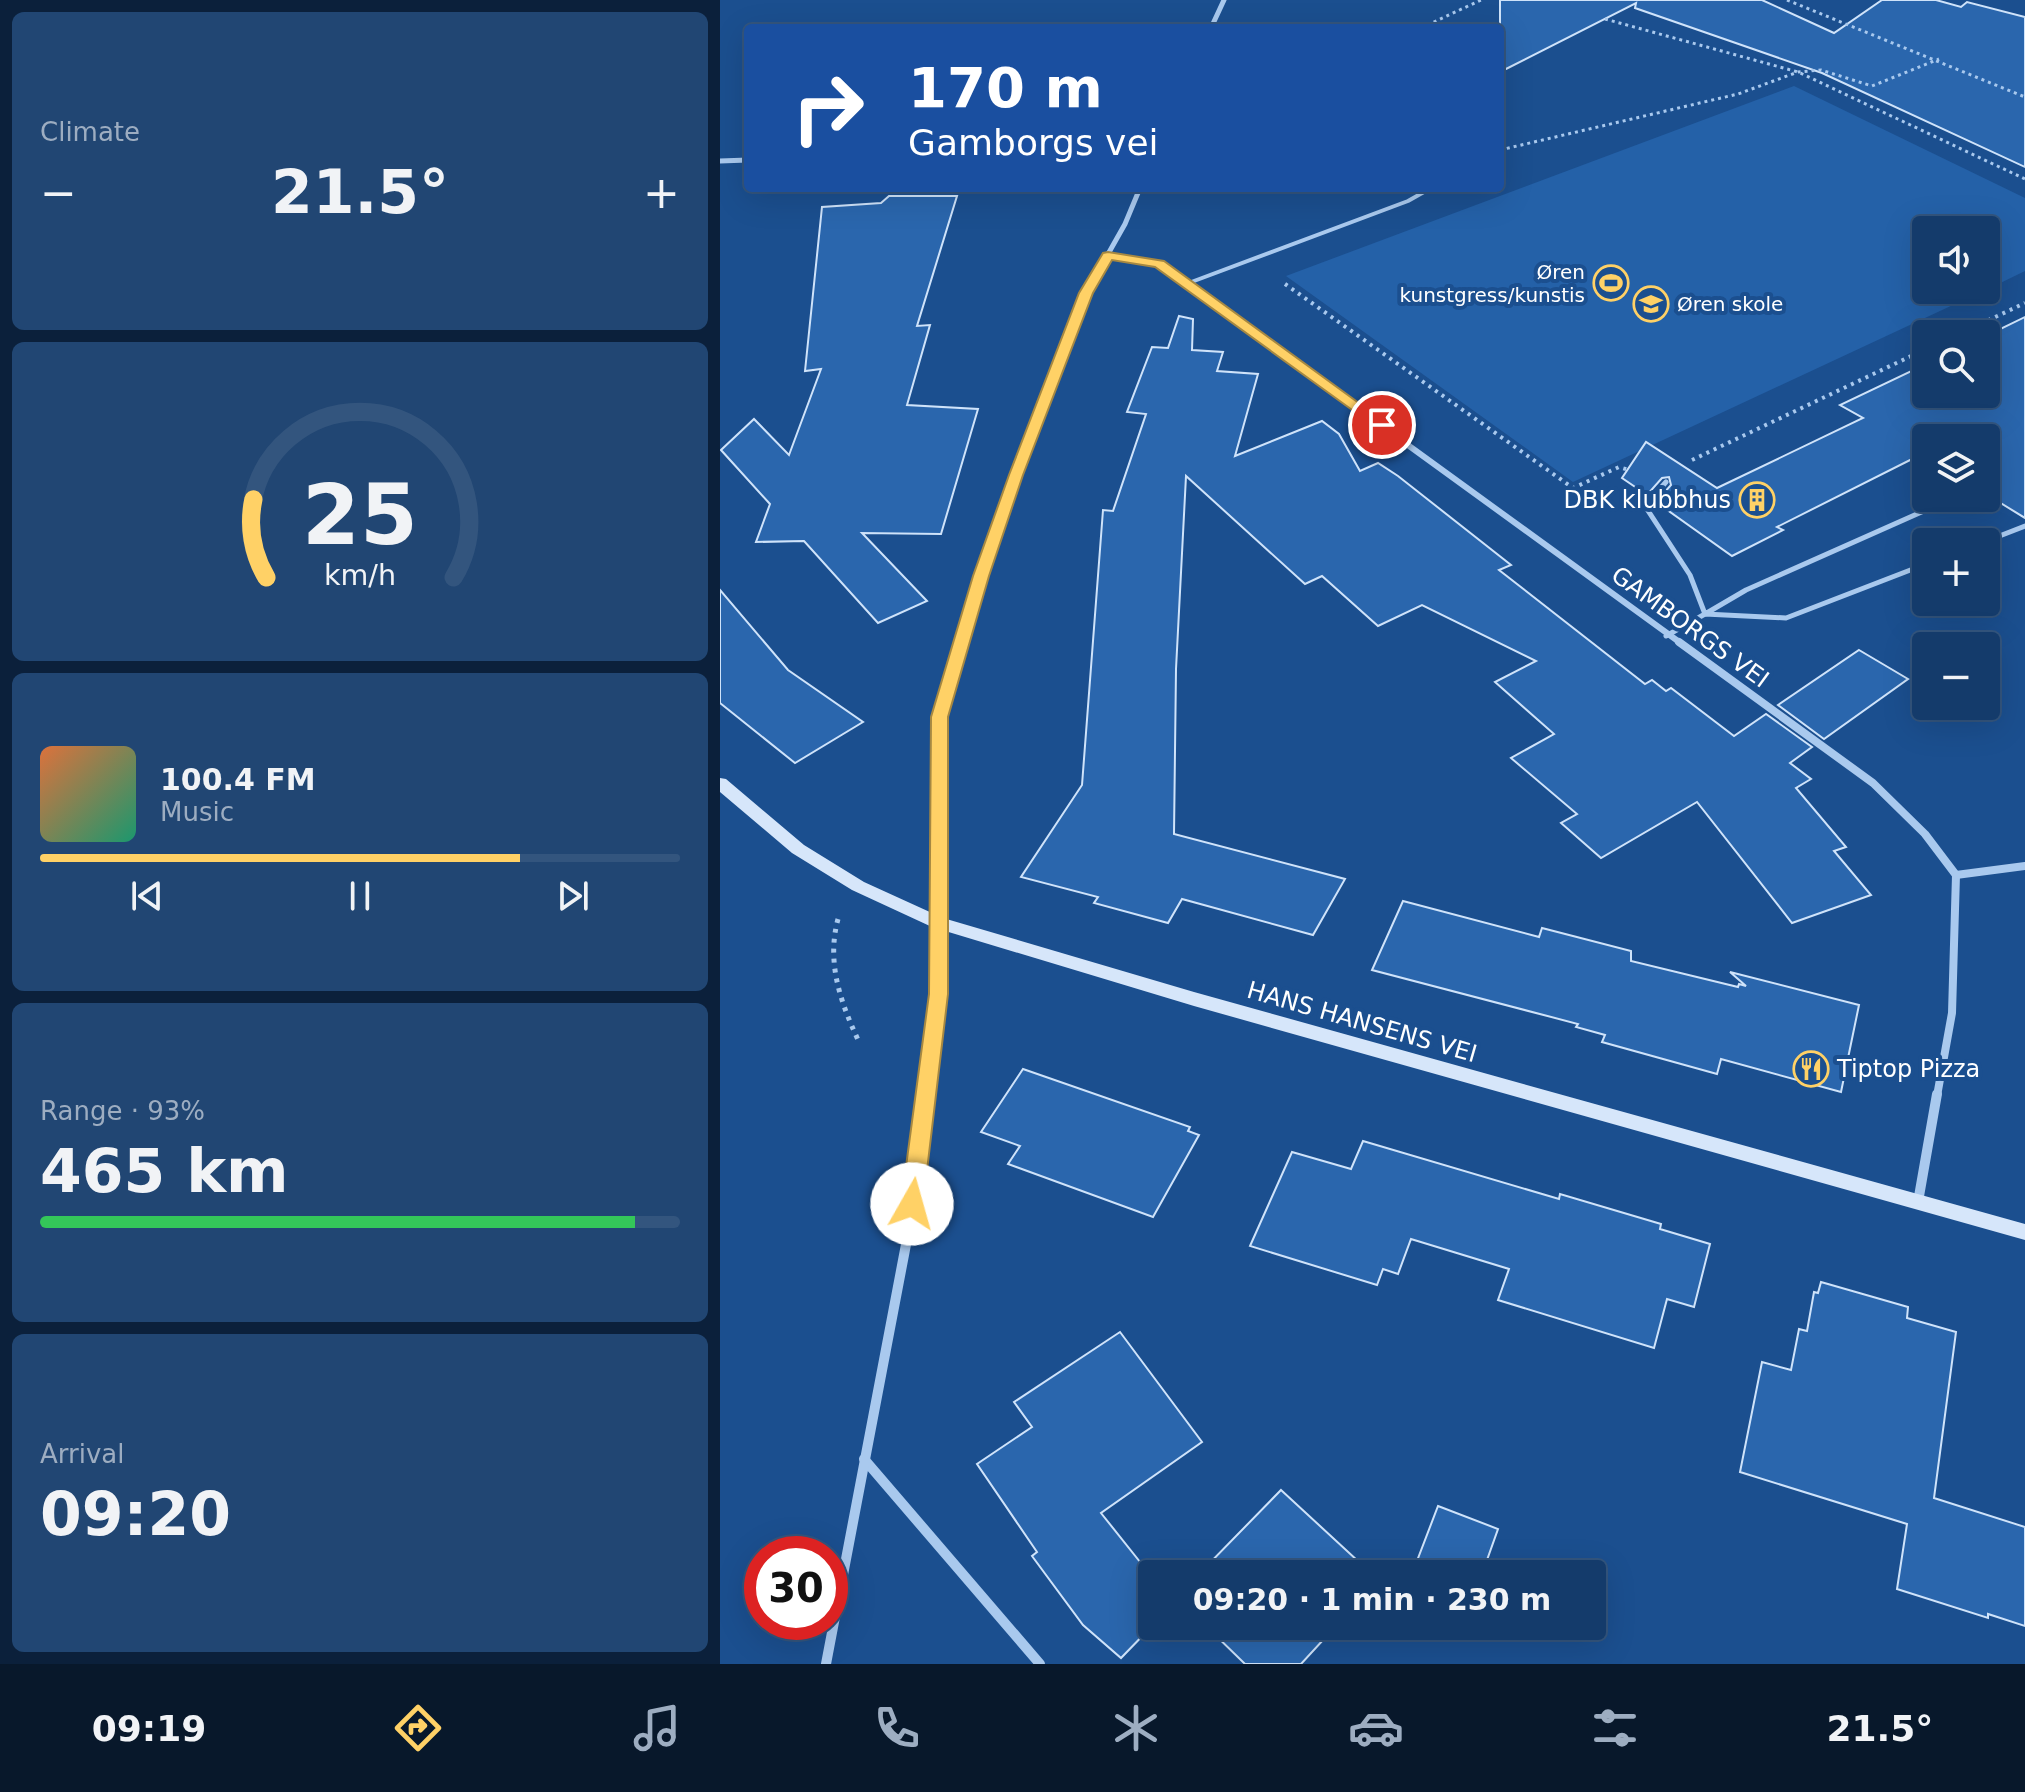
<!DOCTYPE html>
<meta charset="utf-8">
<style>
body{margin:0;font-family:"DejaVu Sans",sans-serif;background:#214673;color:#f1f3f6;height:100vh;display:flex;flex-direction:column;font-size:30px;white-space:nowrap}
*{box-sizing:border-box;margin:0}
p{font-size:26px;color:#9dadc1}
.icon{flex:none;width:44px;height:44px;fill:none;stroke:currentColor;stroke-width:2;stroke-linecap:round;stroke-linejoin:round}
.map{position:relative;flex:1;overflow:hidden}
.drawer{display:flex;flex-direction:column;gap:12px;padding:12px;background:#0b203b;width:720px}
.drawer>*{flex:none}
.guide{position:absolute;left:24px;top:24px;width:760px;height:168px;border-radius:8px;box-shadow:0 8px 32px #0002,0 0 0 2px #33557e;background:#1a4fa0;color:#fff;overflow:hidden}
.buttons{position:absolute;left:1192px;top:216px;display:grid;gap:16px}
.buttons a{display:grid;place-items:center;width:88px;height:88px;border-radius:8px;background:#143b6b;box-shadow:0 8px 32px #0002,0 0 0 2px #33557e;font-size:40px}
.speed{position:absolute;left:24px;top:1536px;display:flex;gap:16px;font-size:40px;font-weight:700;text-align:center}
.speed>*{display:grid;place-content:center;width:104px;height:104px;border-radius:50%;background:#143b6b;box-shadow:0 8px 32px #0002,0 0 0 2px #33557e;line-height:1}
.speed .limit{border:12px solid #d22;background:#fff;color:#111}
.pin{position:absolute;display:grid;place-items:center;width:68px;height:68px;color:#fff;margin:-34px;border:4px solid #fff;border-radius:50%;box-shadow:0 2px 8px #0007}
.me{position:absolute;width:88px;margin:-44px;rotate:7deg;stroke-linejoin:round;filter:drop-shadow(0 0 6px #0008)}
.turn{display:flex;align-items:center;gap:28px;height:168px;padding:0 32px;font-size:36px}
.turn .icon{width:104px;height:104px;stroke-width:2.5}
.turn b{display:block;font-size:56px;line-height:68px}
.big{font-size:60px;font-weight:700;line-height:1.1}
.drawer .widget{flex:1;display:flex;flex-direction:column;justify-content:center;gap:12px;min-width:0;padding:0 28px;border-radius:12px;background:#214673}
.drawer .dial{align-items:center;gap:0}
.dial svg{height:208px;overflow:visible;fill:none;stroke:#33557e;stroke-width:7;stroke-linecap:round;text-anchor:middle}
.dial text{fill:#f1f3f6;stroke:none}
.song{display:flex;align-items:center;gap:24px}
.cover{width:96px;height:96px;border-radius:12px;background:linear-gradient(135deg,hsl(20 70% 55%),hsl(160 70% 35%))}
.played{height:8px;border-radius:4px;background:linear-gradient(90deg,#ffd166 75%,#33557e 75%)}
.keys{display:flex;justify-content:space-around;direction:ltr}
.heat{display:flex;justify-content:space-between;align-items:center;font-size:44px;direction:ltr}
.charge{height:12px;border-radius:6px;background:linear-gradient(90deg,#34c759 93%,#33557e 0)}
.trip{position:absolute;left:418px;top:1560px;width:468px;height:80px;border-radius:8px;background:#143b6b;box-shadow:0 8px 32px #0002,0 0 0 2px #33557e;font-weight:700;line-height:80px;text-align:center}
.dock{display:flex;height:128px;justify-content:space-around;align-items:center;background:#08182b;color:#9dadc1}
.dock .icon{width:56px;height:56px}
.dock .selected{color:#ffd166}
.dock b{font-size:36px;color:#f1f3f6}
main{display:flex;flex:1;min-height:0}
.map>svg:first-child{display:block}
.green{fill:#2461a8}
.building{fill:#2a66ad;stroke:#cfe3fa;stroke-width:2}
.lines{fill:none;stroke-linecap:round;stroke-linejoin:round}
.path-far2{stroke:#a9c9ee;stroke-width:3;stroke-dasharray:3 4;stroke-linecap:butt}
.path-far1{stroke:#a9c9ee;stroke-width:4;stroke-dasharray:3 5;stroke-linecap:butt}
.path{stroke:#a9c9ee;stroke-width:5;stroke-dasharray:4 6;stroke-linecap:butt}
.lane-far1{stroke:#a9c9ee;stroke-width:4}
.lane{stroke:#a9c9ee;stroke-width:5}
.street-far3{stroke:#a9c9ee;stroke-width:5}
.street-far2{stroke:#a9c9ee;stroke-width:6}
.street-far1{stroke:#a9c9ee;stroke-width:8}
.street{stroke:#a9c9ee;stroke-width:10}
.secondary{fill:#d6e6fa;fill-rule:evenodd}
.route{fill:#ffd166;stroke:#a68842;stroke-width:2}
.labels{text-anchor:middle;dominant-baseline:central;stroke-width:8;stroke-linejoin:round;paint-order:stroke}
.far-poi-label{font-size:20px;fill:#fff;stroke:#1b4f8f;text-anchor:end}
.poi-label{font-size:24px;fill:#fff;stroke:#1b4f8f;text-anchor:end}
.street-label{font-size:24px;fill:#fff;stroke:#1b4f8f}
</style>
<main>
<section class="drawer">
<div class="widget"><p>Climate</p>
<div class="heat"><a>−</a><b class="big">21.5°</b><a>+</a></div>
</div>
<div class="widget dial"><svg viewBox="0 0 100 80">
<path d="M14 69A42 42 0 1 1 86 69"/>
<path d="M14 69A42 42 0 0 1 9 39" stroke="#ffd166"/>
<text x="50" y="56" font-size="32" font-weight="700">25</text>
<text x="50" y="72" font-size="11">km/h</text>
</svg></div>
<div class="widget">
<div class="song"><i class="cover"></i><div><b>100.4 FM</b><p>Music</p></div></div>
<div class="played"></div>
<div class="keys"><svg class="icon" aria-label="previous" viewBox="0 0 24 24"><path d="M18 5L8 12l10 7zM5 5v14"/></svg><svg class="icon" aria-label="pause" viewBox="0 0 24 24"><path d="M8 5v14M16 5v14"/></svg><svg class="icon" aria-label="next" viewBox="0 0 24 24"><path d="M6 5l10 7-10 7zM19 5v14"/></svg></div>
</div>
<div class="widget"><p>Range · 93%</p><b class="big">465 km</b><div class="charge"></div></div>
<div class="widget"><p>Arrival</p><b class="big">09:20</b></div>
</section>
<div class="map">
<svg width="1305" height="1664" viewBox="0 0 1305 1664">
<rect width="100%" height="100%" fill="#1b4f8f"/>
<polygon class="green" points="1074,86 1305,198 1305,271 1266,290 1266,230 1206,230 1206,290 1265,290 853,482 566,276"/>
<g class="building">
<polygon points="780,0 1042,0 1114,33 1162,0 1216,0 1241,7 1247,2 1305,17 1305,167 1102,73 915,8 916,3 780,72"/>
<polygon points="169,196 237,196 197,326 210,325 187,405 258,409 221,534 142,533 207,601 158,623 84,541 36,542 50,504 1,450 34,419 69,455 101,369 85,371 102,207 161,203"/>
<polygon points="459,316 473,319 472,350 503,352 497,371 538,374 515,456 602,421 619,434 640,471 658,463 678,476 791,565 779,570 925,684 932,680 946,691 951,688 1014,736 1046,714 1092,747 1070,763 1091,779 1076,788 1126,847 1114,851 1151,895 1072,923 977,802 881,858 841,823 857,814 791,758 834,734 775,682 816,661 702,605 658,626 602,576 585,584 466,476 456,669 454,834 625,879 593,935 462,899 448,923 374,903 378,897 301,877 362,785 383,510 393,511 426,414 407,412 432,347 448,348"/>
<polygon points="1305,317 1305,518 1266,494 1266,438 1206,438 1206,457 1202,454 1057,527 1063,530 1012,556 936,502 951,485 949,477 942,478 927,495 902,478 926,442 997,488 1143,418 1120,405 1206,364 1206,394 1266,394 1266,336"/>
<polygon points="0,590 68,670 143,722 75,763 0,703"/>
<polygon points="1139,650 1188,679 1104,739 1058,705"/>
<polygon points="683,901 819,937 822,928 911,951 911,961 1018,987 1019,984 1026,986 1010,972 1139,1005 1121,1092 1001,1059 997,1074 882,1042 885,1035 856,1027 858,1024 652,970"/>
<polygon points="303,1069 470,1127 468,1131 479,1135 433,1217 288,1164 300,1146 261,1132"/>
<polygon points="643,1141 839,1199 840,1194 941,1224 940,1229 990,1244 974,1307 947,1299 934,1348 778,1300 789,1269 691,1239 678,1274 663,1269 657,1285 530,1246 572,1152 631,1169"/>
<polygon points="1101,1282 1188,1307 1187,1318 1236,1332 1214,1498 1305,1527 1305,1626 1268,1614 1268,1618 1177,1589 1187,1524 1020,1472 1042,1362 1071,1370 1079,1329 1087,1331 1094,1292 1098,1293"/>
<polygon points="400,1332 482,1442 381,1513 432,1577 432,1626 401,1658 363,1625 312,1556 317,1552 257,1464 312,1427 294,1402"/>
<polygon points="561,1490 652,1574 479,1574"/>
<polygon points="718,1506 778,1529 762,1574 692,1574"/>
<polygon points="486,1626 616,1626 581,1664 525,1664"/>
</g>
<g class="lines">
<g class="path-far2">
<polyline points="1067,0 1305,97"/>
<polyline points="885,19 1078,72 1305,179"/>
<polyline points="701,28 761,0"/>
<polyline points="780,150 1018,94 1078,72 1101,70 1152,86 1219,59"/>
</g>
<g class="path-far1">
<polyline points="565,284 853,488 899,467 909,470"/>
<polyline points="1239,334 1305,303"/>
<polyline points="972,460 1206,349"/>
</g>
<path class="path" d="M118,919C106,963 121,1004 140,1044"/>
<polyline class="lane-far1" points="466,284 688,201 711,188"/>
<g class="lane">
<polyline points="946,482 925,506 970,575 985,614 1026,590 1233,498"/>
<polyline points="1264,542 1305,526"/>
<polyline points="946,636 985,614 1066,618 1206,564"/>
</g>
<g class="street-far3">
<polyline points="491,28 504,0"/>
<polyline points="0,161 28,160"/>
<polyline points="388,256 439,264 469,286"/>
<polyline points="370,286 405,224 420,188"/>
</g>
<g class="street-far2">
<polyline points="466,284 962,644"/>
<polyline points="241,644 296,475 371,284"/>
</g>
<g class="street-far1">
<polyline points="959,642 1153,783 1205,834 1236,875 1232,1013 1217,1096"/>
<polyline points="1236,875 1305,866"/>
<polyline points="205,1096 218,994 219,717 241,642"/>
</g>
<g class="street">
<polyline points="1198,1202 1217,1094"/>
<polyline points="144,1459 320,1664"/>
<polyline points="106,1664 188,1234 206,1094"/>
</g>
<polygon class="secondary" points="0,778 6,779 84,845 144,882 223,918 474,992 1305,1224 1305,1240 474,1006 212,927 132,890 72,853 0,792"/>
</g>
<polygon class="route" points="388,252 444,261 669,425 657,428 435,267 392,260 373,293 303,475 269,576 228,717 228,994 203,1204 200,1211 185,1211 181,1204 209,994 211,717 253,576 289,475 359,293 383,253"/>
<defs>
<symbol id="stadium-ring" viewBox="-11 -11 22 22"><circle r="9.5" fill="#1b4f8f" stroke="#ffd166" stroke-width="1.5"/><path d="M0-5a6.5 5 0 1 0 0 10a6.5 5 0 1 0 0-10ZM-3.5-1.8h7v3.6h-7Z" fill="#ffd166"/></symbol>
<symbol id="school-ring" viewBox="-11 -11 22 22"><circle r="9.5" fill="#1b4f8f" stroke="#ffd166" stroke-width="1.5"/><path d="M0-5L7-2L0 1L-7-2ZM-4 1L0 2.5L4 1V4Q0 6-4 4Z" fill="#ffd166"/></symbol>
<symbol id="building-ring" viewBox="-11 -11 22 22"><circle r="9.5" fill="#1b4f8f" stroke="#ffd166" stroke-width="1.5"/><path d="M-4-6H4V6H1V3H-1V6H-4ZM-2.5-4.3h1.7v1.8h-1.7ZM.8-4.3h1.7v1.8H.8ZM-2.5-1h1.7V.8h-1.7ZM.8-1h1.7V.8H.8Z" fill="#ffd166"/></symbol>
<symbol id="restaurant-ring" viewBox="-11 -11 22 22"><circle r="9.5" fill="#1b4f8f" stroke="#ffd166" stroke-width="1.5"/><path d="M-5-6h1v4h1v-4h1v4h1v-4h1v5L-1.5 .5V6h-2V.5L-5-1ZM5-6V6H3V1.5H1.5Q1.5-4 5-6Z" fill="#ffd166"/></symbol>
</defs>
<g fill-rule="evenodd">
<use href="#stadium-ring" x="871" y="263" width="40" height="40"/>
<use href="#school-ring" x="911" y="284" width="40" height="40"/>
<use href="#building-ring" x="1017" y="480" width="40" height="40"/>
<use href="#restaurant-ring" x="1071" y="1049" width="40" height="40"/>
</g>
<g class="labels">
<g class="far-poi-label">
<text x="865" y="272">Øren<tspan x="865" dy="23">kunstgress/kunstis</tspan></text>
<text x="957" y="304" text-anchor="start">Øren skole</text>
</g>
<g class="poi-label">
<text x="1011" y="500">DBK klubbhus</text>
<text x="1117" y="1069" text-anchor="start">Tiptop Pizza</text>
</g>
<g class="street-label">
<text transform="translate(970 627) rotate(36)">GAMBORGS VEI</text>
<text transform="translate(642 1022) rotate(16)">HANS HANSENS VEI</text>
</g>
</g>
</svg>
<div class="buttons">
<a><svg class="icon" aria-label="sound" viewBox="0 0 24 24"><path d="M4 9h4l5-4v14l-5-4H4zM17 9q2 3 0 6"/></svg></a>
<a><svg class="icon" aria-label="search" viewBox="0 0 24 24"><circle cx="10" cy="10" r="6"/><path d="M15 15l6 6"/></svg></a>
<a><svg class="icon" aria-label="layers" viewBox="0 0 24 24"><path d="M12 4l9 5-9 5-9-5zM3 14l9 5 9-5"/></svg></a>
<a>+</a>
<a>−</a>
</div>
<div class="speed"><div class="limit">30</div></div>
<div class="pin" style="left:662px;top:425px;background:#d93025"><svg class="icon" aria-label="arrive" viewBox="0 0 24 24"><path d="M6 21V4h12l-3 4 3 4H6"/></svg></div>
<svg class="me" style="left:192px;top:1204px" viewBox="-20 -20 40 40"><circle r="19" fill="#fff"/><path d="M0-13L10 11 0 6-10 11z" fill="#ffd166"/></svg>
<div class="trip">09:20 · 1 min · 230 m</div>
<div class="guide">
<div class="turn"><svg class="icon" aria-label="right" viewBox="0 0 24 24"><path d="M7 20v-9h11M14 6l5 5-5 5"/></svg><div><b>170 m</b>Gamborgs vei</div></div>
</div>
</div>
</main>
<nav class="dock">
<b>09:19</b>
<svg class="icon selected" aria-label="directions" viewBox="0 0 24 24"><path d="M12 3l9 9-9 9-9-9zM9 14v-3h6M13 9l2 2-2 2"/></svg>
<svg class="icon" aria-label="music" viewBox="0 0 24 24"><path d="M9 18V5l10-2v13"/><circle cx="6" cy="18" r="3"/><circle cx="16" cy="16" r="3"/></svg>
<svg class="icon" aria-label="phone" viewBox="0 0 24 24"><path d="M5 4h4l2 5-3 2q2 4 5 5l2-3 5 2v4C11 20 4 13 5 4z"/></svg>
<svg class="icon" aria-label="climate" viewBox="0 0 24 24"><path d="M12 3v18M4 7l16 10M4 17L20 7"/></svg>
<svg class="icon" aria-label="car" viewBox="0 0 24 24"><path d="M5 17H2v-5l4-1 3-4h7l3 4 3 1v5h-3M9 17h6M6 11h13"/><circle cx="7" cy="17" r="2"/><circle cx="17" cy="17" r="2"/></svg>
<svg class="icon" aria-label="filters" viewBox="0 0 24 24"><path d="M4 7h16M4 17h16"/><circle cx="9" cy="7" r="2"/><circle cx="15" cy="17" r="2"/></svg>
<b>21.5°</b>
</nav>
